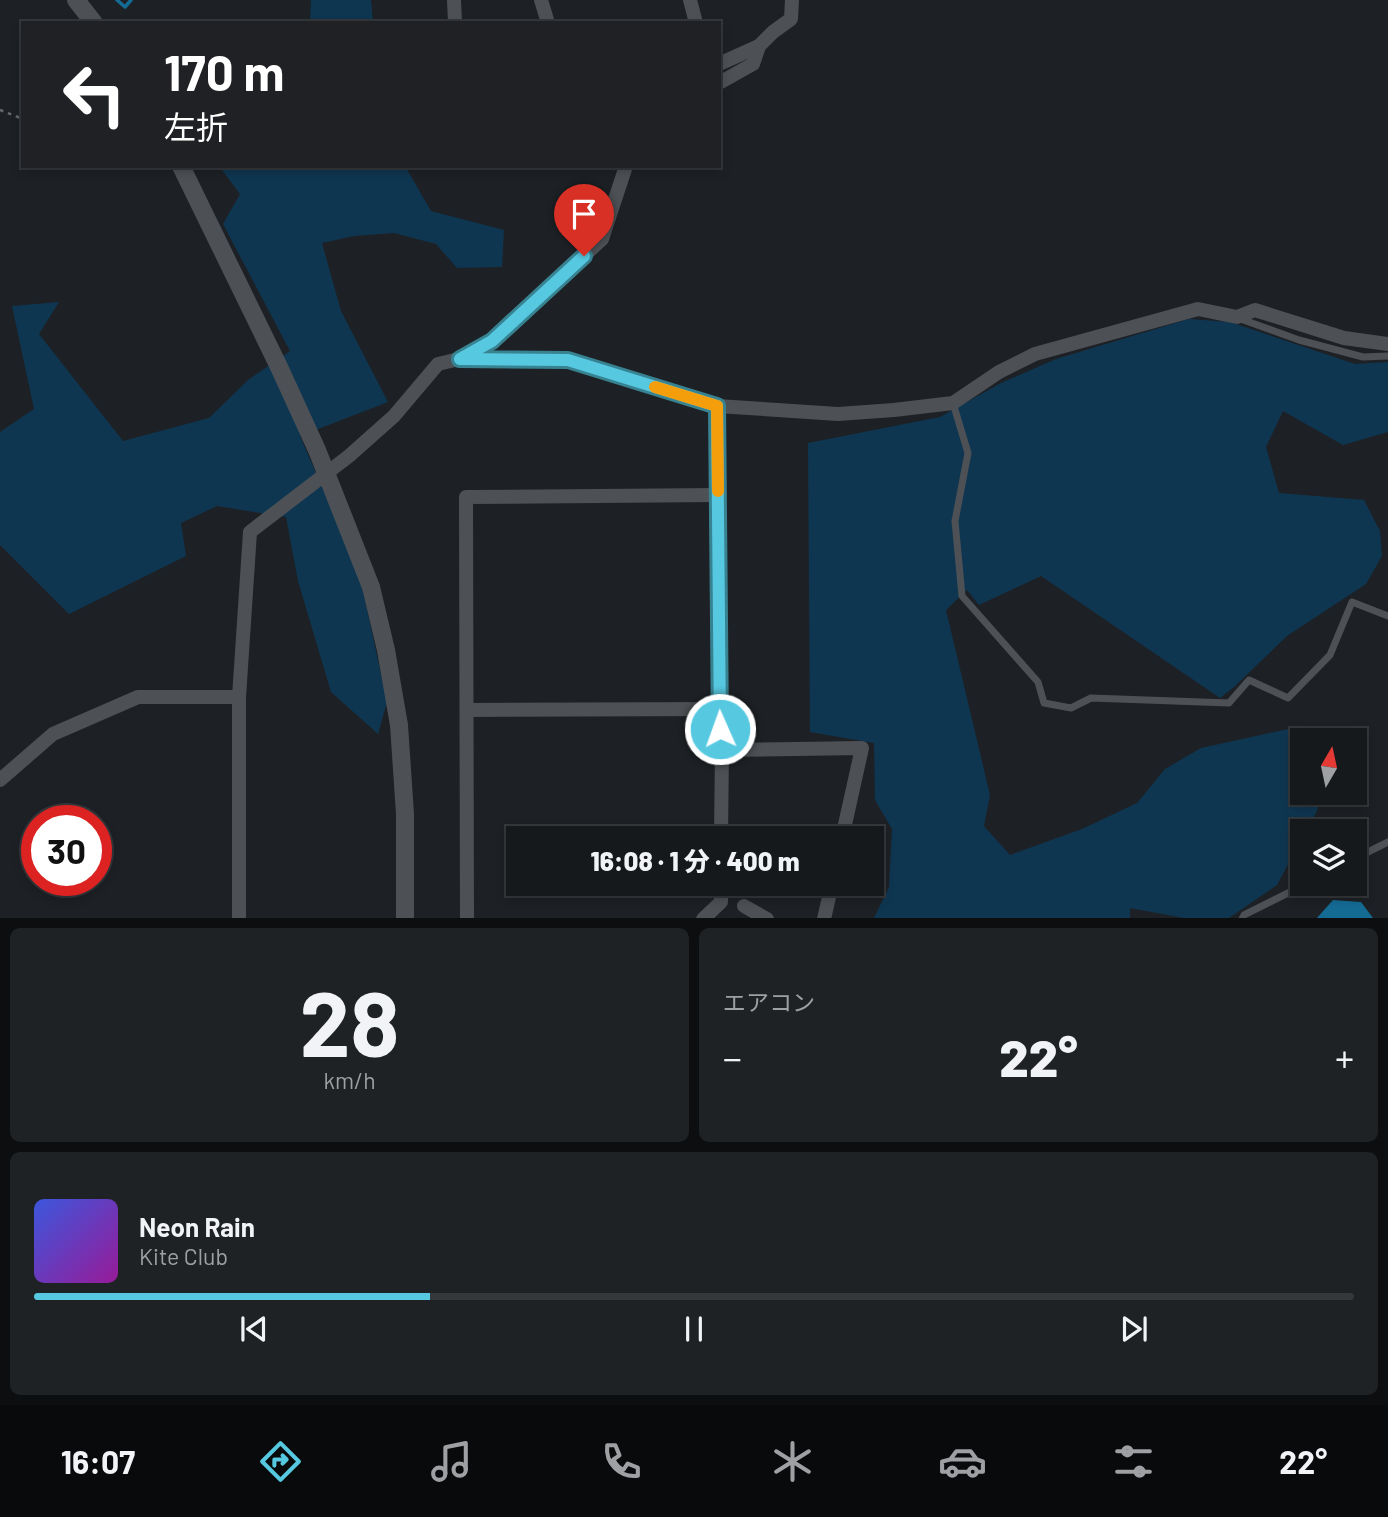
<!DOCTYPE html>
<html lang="ja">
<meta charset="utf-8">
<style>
body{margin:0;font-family:Barlow,"Noto Sans JP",sans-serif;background:#1f2225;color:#f1f3f6;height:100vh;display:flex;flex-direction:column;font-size:26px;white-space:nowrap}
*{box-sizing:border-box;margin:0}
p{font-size:23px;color:#9ea0a3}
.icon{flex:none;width:38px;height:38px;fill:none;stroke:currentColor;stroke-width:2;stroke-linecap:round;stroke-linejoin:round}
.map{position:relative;height:918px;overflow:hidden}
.sheet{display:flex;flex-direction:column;gap:10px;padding:10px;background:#0c0e0f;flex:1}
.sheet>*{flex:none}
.guide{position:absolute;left:21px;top:21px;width:700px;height:147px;border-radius:0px;box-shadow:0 4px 10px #0003,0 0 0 2px #35383b;background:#202124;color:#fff;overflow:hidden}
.needle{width:46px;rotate:9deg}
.controls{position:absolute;left:1290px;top:728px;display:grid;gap:14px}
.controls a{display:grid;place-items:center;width:77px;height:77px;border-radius:0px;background:#16191c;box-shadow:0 4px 10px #0003,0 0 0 2px #35383b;font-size:35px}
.speed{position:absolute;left:21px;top:805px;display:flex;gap:14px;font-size:35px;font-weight:700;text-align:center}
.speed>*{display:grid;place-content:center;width:91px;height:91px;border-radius:50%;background:#16191c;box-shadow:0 4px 10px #0003,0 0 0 2px #35383b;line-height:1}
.speed .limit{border:10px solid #d22;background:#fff;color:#111}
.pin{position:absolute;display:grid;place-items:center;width:60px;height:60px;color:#fff;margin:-72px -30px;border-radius:50% 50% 50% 0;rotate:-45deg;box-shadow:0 0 7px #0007}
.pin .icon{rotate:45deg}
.me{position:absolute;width:77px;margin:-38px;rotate:358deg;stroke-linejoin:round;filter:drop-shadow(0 0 5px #0008)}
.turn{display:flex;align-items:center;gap:24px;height:147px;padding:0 28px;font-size:32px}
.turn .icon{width:91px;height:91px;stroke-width:2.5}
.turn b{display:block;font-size:49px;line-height:60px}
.big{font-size:52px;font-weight:800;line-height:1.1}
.sheet .tile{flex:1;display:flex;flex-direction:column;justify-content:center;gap:10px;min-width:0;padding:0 24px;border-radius:10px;background:#1f2225}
.sheet .dial{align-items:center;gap:0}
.dial b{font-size:91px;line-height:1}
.song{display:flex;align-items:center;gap:21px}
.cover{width:84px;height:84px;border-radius:10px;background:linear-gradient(135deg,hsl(230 70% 55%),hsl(300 70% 35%))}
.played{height:7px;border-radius:4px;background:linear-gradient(90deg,#56c9e1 30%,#35383b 30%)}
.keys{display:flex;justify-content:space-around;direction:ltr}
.heat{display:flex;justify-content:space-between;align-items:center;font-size:38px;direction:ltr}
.sheet .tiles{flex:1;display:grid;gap:10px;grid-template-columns:1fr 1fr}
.tile:last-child{grid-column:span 2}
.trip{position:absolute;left:506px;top:826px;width:378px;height:70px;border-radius:0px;background:#16191c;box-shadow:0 4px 10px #0003,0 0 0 2px #35383b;font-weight:800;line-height:70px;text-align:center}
.dock{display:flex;height:112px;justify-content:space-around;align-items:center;background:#090a0b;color:#9ea0a3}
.dock .icon{width:49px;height:49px}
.dock .active{color:#56c9e1}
.dock b{font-size:32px;color:#f1f3f6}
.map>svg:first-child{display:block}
.green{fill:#0f3651}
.water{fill:#146c95}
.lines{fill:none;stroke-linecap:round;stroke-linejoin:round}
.stream{stroke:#146c95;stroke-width:3.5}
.path{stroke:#676a6e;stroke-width:2.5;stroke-dasharray:3.5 5;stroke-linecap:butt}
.service{stroke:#4d5155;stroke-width:7}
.minor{stroke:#4d5155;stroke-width:14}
.tertiary{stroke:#4d5155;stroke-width:18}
.route-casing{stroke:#388392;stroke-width:18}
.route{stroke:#56c9e1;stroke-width:12}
.slow{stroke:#f59e0b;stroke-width:12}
</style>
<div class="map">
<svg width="1388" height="919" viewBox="0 0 1388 919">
<rect width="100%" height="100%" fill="#1d2125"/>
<g class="green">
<polygon points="311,0 371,0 373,23 310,23"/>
<polygon points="219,166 405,166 431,211 504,230 502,267 457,268 436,244 394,233 354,236 322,243 341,311 388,402 300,436 359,572 387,702 378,734 331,692 298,581 286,517 217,506 181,523 186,556 69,614 0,545 0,432 34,409 12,306 59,302 39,334 123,441 209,418 248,380 290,351 223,224 240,194"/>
<polygon points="1189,319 1230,322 1355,364 1388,362 1388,432 1343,445 1283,411 1266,447 1279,493 1364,500 1380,531 1382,556 1366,584 1287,636 1234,687 1220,698 1041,576 979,605 967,590 946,610 990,795 984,826 1010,855 1082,829 1137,803 1165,769 1201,748 1302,726 1334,726 1332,740 1302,740 1302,793 1322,793 1317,811 1306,831 1302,831 1302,838 1277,885 1229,918 1184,918 1130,908 1130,919 874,918 889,887 892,829 875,800 874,743 810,732 808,443 940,417 1001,383 1056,359"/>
</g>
<polygon class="water" points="1333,900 1361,902 1373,918 1317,918"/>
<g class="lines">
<polyline class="stream" points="117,0 125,7 131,0"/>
<polyline class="path" points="0,110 23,119"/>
<g class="service">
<polyline points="1238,318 1299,340 1363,357 1388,356"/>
<polyline points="953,403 968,453 955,521 962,596 1038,682 1044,703 1071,708 1091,698 1229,703 1249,680 1288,698 1330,655 1352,602 1388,616"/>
<polyline points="1354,859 1388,842"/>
<polyline points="1242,919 1244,915 1306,884"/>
</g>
<g class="minor">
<polyline points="454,0 455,23"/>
<polyline points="541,0 548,23"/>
<polyline points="690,0 696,23"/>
<polyline points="719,64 759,46 773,32 791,19 792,0"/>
<polyline points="719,83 753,64 759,46"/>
<polyline points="464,356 492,341 602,239 626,166"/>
<polyline points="717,406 719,709 722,750 721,838"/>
<polyline points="467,710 719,709"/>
<polyline points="722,750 862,748 842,838"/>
<polyline points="0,780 53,734 138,697 239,697"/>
<polyline points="744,906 767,919"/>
<polyline points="239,919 239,697 250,532 349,456 394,416 438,364 459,359 568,360 717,406 838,414 894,410 953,403 999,372 1035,354 1198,309 1237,317 1255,310 1344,338 1388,344"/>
<polyline points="467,919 466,497 718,495"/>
<polyline points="703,919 721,902 721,884"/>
<polyline points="824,919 832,884"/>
</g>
<g class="tertiary">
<polyline points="76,0 94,23"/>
<polyline points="181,166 279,367 317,450 371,587 386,650 399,725 405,814 405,919"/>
</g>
</g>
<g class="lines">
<defs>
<polyline id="route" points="584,256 492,341 460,359 568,360 717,406 720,729"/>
</defs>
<use href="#route" class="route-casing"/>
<use href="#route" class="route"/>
<polyline class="slow" points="655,387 717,406 718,491"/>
</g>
</svg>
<div class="controls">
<a><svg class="needle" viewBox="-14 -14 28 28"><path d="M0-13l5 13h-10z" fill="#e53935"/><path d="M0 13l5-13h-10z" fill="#9ea0a3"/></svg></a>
<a><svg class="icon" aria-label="layers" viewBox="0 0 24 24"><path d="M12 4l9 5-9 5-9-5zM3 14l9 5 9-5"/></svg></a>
</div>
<div class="speed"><div class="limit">30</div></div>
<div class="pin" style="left:584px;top:256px;background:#d93025"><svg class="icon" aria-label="arrive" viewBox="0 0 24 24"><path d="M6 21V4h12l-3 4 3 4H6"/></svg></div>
<svg class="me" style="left:720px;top:729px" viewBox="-20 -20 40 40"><circle r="17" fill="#56c9e1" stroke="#fff" stroke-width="3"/><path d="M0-11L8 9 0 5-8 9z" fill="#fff"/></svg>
<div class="trip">16:08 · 1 分 · 400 m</div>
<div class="guide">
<div class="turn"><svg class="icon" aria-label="left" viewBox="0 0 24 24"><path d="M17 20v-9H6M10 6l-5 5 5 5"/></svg><div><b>170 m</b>左折</div></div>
</div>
</div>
<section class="sheet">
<div class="tiles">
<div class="tile dial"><b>28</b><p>km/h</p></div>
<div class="tile"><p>エアコン</p>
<div class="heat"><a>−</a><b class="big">22°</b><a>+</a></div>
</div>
<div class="tile">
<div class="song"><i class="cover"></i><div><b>Neon Rain</b><p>Kite Club</p></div></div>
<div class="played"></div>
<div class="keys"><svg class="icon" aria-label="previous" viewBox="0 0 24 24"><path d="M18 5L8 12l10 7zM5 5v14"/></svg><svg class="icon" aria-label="pause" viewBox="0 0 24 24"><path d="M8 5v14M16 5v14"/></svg><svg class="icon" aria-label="next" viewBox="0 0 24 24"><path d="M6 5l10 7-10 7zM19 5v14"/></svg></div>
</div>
</div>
</section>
<nav class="dock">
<b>16:07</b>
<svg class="icon active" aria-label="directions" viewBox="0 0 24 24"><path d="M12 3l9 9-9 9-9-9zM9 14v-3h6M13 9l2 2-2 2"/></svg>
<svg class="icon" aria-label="music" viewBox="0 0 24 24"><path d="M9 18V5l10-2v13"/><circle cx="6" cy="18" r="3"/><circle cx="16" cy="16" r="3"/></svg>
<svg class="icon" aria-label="phone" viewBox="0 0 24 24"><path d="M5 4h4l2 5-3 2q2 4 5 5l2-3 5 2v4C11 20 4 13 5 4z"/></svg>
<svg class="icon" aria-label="climate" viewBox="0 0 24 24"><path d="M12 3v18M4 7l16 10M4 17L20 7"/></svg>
<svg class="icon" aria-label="car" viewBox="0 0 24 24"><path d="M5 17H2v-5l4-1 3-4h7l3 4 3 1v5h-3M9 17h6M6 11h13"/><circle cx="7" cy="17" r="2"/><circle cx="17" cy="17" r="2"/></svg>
<svg class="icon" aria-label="filters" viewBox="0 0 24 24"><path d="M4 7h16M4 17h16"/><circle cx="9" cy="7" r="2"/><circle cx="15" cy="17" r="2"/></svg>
<b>22°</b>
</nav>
